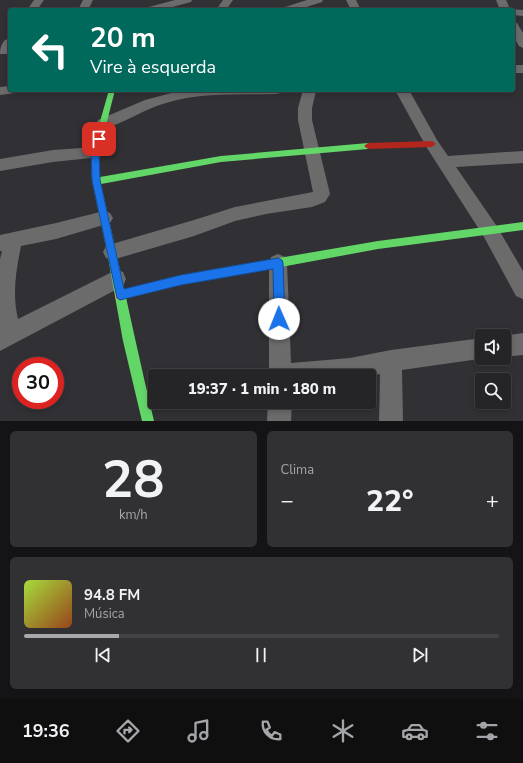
<!DOCTYPE html>
<html lang="pt">
<meta charset="utf-8">
<style>
body{margin:0;font-family:"Nunito Sans",sans-serif;background:#313134;color:#f1f3f6;height:100vh;display:flex;flex-direction:column;font-size:15px;white-space:nowrap}
*{box-sizing:border-box;margin:0}
p{font-size:13px;color:#a3a5a8}
.icon{flex:none;width:22px;height:22px;fill:none;stroke:currentColor;stroke-width:2;stroke-linecap:round;stroke-linejoin:round}
.map{position:relative;height:421px;overflow:hidden}
.drawer{display:flex;flex-direction:column;gap:10px;padding:10px;background:#141416;flex:1}
.drawer>*{flex:none}
.guide{position:absolute;left:8px;top:8px;width:507px;height:84px;border-radius:4px;box-shadow:0 2px 6px #0003,0 0 0 1px #424245;background:#00695c;color:#fff;overflow:hidden}
.tools{position:absolute;left:475px;top:329px;display:grid;gap:8px}
.tools a{display:grid;place-items:center;width:36px;height:36px;border-radius:4px;background:#252528;box-shadow:0 2px 6px #0003,0 0 0 1px #424245;font-size:20px}
.speed{position:absolute;left:12px;top:357px;display:flex;gap:8px;font-size:20px;font-weight:700;text-align:center}
.speed>*{display:grid;place-content:center;width:52px;height:52px;border-radius:50%;background:#252528;box-shadow:0 2px 6px #0003,0 0 0 1px #424245;line-height:1}
.speed .limit{border:6px solid #d22;background:#fff;color:#111}
.pin{position:absolute;display:grid;place-items:center;width:34px;height:34px;color:#fff;margin:-17px;border-radius:8px;box-shadow:0 2px 6px #0006}
.me{position:absolute;width:44px;margin:-22px;rotate:359deg;stroke-linejoin:round;filter:drop-shadow(0 0 3px #0008)}
.turn{display:flex;align-items:center;gap:14px;height:84px;padding:0 16px;font-size:18px}
.turn .icon{width:52px;height:52px;stroke-width:2.5}
.turn b{display:block;font-size:28px;line-height:34px}
.big{font-size:30px;font-weight:800;line-height:1.1}
.drawer .widget{flex:1;display:flex;flex-direction:column;justify-content:center;gap:6px;min-width:0;padding:0 14px;border-radius:6px;background:#313134}
.drawer .dial{align-items:center;gap:0}
.dial b{font-size:52px;line-height:1}
.song{display:flex;align-items:center;gap:12px}
.cover{width:48px;height:48px;border-radius:6px;background:linear-gradient(135deg,hsl(80 70% 55%),hsl(20 70% 35%))}
.played{height:4px;border-radius:2px;background:linear-gradient(90deg,#a9a9ad 20%,#424245 20%)}
.keys{display:flex;justify-content:space-around;direction:ltr}
.heat{display:flex;justify-content:space-between;align-items:center;font-size:22px;direction:ltr}
.drawer .tiles{flex:1;display:grid;gap:10px;grid-template-columns:1fr 1fr}
.widget:last-child{grid-column:span 2}
.trip{position:absolute;left:148px;top:369px;width:228px;height:40px;border-radius:4px;background:#252528;box-shadow:0 2px 6px #0003,0 0 0 1px #424245;font-weight:800;line-height:40px;text-align:center}
.tab-bar{display:flex;height:64px;justify-content:space-around;align-items:center;background:#0f0f10;color:#a3a5a8}
.tab-bar .icon{width:28px;height:28px}
.tab-bar .current{color:#a9a9ad}
.tab-bar b{font-size:18px;color:#f1f3f6}
.map>svg:first-child{display:block}
.lines{fill:none;stroke-linecap:round;stroke-linejoin:round}
.street{fill:#6b6b6c;fill-rule:evenodd}
.fast{fill:#63d668;fill-rule:evenodd}
.slow{fill:#ff974d;fill-rule:evenodd}
.jam{fill:#b3261e;fill-rule:evenodd}
.route{fill:#1a73e8;stroke:#114b97}
</style>
<div class="map">
<svg width="523" height="421" viewBox="0 0 523 421">
<rect width="100%" height="100%" fill="#313135"/>
<g class="lines">
<g class="street">
<polygon points="34,0 44,0 37,10 27,10"/>
<polygon points="83,0 93,0 88,10 78,10"/>
<polygon points="175,0 192,0 191,2 161,10 144,10 145,8"/>
<polygon points="223,0 233,0 226,10 216,10"/>
<polygon points="307,0 323,0 322,2 297,10 281,10 282,8"/>
<polygon points="346,0 356,0 361,10 351,10"/>
<polygon points="496,0 506,0 510,9 523,10 523,16 513,15 513,10 500,10"/>
<polygon points="423,7 482,7 487,10 418,10"/>
<polygon points="513,22 517,23 523,33 523,48 519,46 513,36"/>
<path d="M10,38V50L7,54H0C0,47 2,40 10,38Z"/>
<rect x="513" y="65" width="10" height="8"/>
<polygon points="10,86 10,90 17,90 15,93 0,95 0,87"/>
<path d="M283,90L281,93L276,94C240,95 201,92 166,103C144,109 125,123 103,129L98,128L96,124L98,120L145,100L179,91Z"/>
<polygon points="303,90 316,91 312,108 312,120 330,194 325,202 312,207 266,214 235,221 194,236 112,260 106,258 103,252 106,246 112,244 194,220 235,207 313,192 298,120 298,108"/>
<polygon points="395,90 409,90 437,140 448,156 523,151 523,163 456,167 496,225 523,271 523,299 516,296 484,237 427,148"/>
<polygon points="95,147 100,149 103,153 100,157 53,162 0,171 0,159 53,150"/>
<path d="M104,211L110,213L113,218L110,223L56,239L21,246C16,271 12,294 18,319L116,270L123,272L126,279L123,286L0,351V259L2,251H0V235L56,223Z"/>
<polygon points="278,254 285,257 287,263 291,363 350,358 391,350 482,338 482,358 486,358 402,370 403,421 379,421 380,374 369,376 269,376 269,263 271,257"/>
<polygon points="523,333 523,355 504,357 504,336 502,336"/>
<polygon points="268,402 292,402 291,421 267,421"/>
</g>
<g class="fast">
<path d="M109,90H115L99,153L100,177L221,156L368,143L372,146L368,149L221,162L101,184C119,263 135,342 154,421H142L123,341L107,252L92,181L91,153Z"/>
<polygon points="523,222 523,230 378,249 238,275 234,273 233,270 234,267 238,265 378,241"/>
</g>
<polygon class="slow" points="238,265 242,267 243,270 242,273 238,275 181,285 120,300 116,299 115,295 116,291 120,290 181,275"/>
<polygon class="jam" points="432,141 436,144 432,147 368,149 364,146 368,143"/>
</g>
<polygon class="route" points="99,136 103,139 99,153 100,180 124,289 181,275 278,258 282,260 283,263 285,319 283,323 279,324 275,323 274,319 273,269 181,285 120,300 117,298 92,180 91,153 95,139"/>
</svg>
<div class="tools">
<a><svg class="icon" aria-label="sound" viewBox="0 0 24 24"><path d="M4 9h4l5-4v14l-5-4H4zM17 9q2 3 0 6"/></svg></a>
<a><svg class="icon" aria-label="search" viewBox="0 0 24 24"><circle cx="10" cy="10" r="6"/><path d="M15 15l6 6"/></svg></a>
</div>
<div class="speed"><div class="limit">30</div></div>
<div class="pin" style="left:99px;top:139px;background:#d93025"><svg class="icon" aria-label="arrive" viewBox="0 0 24 24"><path d="M6 21V4h12l-3 4 3 4H6"/></svg></div>
<svg class="me" style="left:279px;top:319px" viewBox="-20 -20 40 40"><circle r="19" fill="#fff"/><path d="M0-13L10 11 0 6-10 11z" fill="#1a73e8"/></svg>
<div class="trip">19:37 · 1 min · 180 m</div>
<div class="guide">
<div class="turn"><svg class="icon" aria-label="left" viewBox="0 0 24 24"><path d="M17 20v-9H6M10 6l-5 5 5 5"/></svg><div><b>20 m</b>Vire à esquerda</div></div>
</div>
</div>
<section class="drawer">
<div class="tiles">
<div class="widget dial"><b>28</b><p>km/h</p></div>
<div class="widget"><p>Clima</p>
<div class="heat"><a>−</a><b class="big">22°</b><a>+</a></div>
</div>
<div class="widget">
<div class="song"><i class="cover"></i><div><b>94.8 FM</b><p>Música</p></div></div>
<div class="played"></div>
<div class="keys"><svg class="icon" aria-label="previous" viewBox="0 0 24 24"><path d="M18 5L8 12l10 7zM5 5v14"/></svg><svg class="icon" aria-label="pause" viewBox="0 0 24 24"><path d="M8 5v14M16 5v14"/></svg><svg class="icon" aria-label="next" viewBox="0 0 24 24"><path d="M6 5l10 7-10 7zM19 5v14"/></svg></div>
</div>
</div>
</section>
<nav class="tab-bar">
<b>19:36</b>
<svg class="icon current" aria-label="directions" viewBox="0 0 24 24"><path d="M12 3l9 9-9 9-9-9zM9 14v-3h6M13 9l2 2-2 2"/></svg>
<svg class="icon" aria-label="music" viewBox="0 0 24 24"><path d="M9 18V5l10-2v13"/><circle cx="6" cy="18" r="3"/><circle cx="16" cy="16" r="3"/></svg>
<svg class="icon" aria-label="phone" viewBox="0 0 24 24"><path d="M5 4h4l2 5-3 2q2 4 5 5l2-3 5 2v4C11 20 4 13 5 4z"/></svg>
<svg class="icon" aria-label="climate" viewBox="0 0 24 24"><path d="M12 3v18M4 7l16 10M4 17L20 7"/></svg>
<svg class="icon" aria-label="car" viewBox="0 0 24 24"><path d="M5 17H2v-5l4-1 3-4h7l3 4 3 1v5h-3M9 17h6M6 11h13"/><circle cx="7" cy="17" r="2"/><circle cx="17" cy="17" r="2"/></svg>
<svg class="icon" aria-label="filters" viewBox="0 0 24 24"><path d="M4 7h16M4 17h16"/><circle cx="9" cy="7" r="2"/><circle cx="15" cy="17" r="2"/></svg>
</nav>
